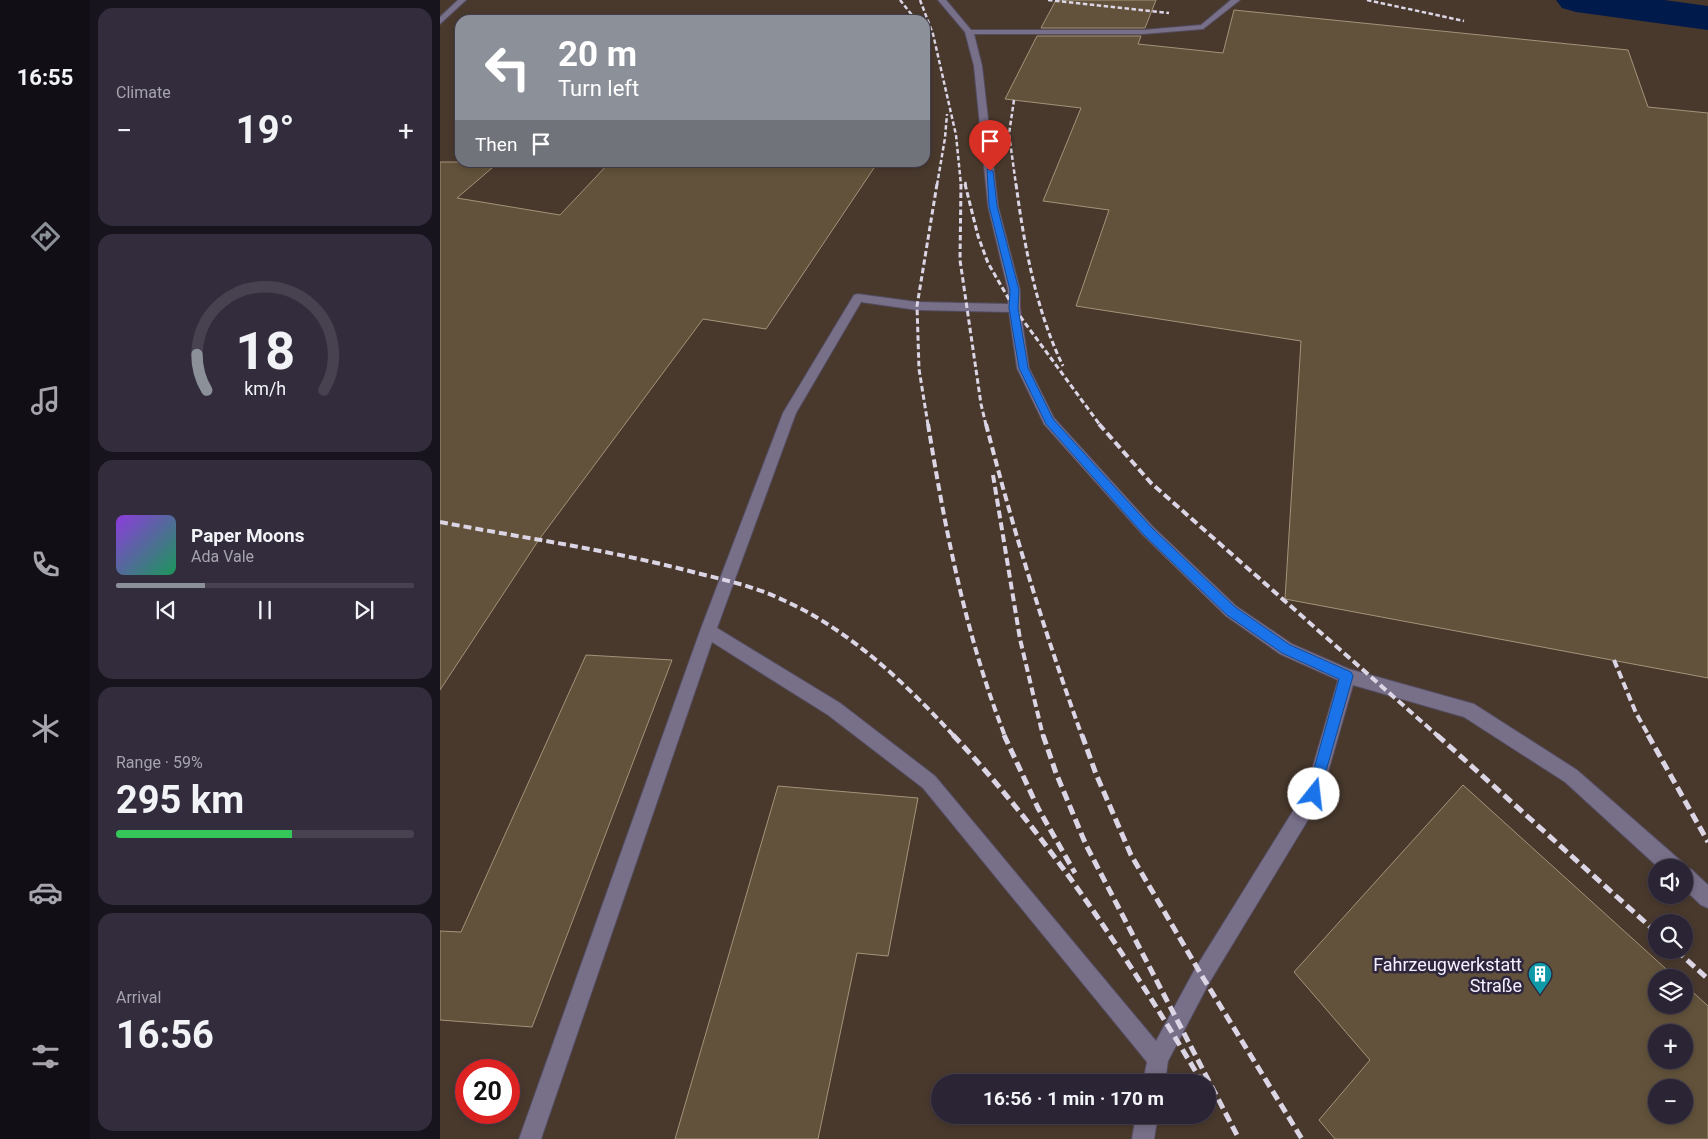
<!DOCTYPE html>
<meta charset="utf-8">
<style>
body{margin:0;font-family:Roboto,sans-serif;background:#332c3d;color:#f1f3f6;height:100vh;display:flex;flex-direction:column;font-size:19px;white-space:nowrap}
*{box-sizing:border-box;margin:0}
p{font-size:16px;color:#a6a4ad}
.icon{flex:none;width:28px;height:28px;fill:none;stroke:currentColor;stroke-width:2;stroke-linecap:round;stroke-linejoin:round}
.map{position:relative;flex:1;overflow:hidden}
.panel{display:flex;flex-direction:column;gap:8px;padding:8px;background:#18141d;width:350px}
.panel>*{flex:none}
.hud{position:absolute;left:15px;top:15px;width:475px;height:152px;border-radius:15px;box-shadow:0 2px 8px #0003,0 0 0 1px #474150;background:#8c9099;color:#fff;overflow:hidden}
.fabs{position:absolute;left:1208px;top:859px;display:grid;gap:10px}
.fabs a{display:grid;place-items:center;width:45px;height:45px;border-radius:50%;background:#2b2435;box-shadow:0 2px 8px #0003,0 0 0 1px #474150;font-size:25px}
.speed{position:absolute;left:15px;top:1059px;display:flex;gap:10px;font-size:25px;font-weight:700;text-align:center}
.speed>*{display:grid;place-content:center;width:65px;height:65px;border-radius:50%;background:#2b2435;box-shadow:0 2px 8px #0003,0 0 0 1px #474150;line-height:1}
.speed .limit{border:8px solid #d22;background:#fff;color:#111}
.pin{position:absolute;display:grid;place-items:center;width:42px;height:42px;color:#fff;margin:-51px -21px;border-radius:50% 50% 50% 0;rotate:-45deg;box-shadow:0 0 5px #0007}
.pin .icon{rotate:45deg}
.me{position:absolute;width:55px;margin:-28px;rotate:16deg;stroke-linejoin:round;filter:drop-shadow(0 0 4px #0008)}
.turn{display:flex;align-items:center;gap:18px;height:105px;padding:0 20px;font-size:22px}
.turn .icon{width:65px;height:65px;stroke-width:2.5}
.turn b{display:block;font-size:35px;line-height:42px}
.then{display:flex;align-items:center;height:48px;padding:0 20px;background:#0003;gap:10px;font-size:19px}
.big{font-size:38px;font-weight:700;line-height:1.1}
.panel .widget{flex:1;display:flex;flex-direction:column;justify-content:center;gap:8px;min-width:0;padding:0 18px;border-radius:15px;background:#332c3d}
.panel .dial{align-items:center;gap:0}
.dial svg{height:130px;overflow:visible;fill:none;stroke:#474150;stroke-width:7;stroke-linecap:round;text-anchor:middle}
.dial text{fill:#f1f3f6;stroke:none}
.song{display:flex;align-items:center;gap:15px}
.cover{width:60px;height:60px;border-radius:8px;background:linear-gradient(135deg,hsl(270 70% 55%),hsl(150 70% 35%))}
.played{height:5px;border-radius:2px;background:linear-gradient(90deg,#8c9099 30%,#474150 30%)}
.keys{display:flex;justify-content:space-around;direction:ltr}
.heat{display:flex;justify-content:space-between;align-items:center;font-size:28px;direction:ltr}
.charge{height:8px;border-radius:4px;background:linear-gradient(90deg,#34c759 59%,#474150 0)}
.trip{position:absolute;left:491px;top:1074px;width:285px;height:50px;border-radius:25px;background:#2b2435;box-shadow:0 2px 8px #0003,0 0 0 1px #474150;font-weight:700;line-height:50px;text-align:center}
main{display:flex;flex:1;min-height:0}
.dock{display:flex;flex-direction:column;width:90px;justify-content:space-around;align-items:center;background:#110e15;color:#a6a4ad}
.dock .icon{width:35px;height:35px}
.dock .current{color:#8c9099}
.dock b{font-size:22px;color:#f1f3f6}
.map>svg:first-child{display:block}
.industrial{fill:#49392d;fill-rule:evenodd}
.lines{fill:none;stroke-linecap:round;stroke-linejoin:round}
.river{fill:#001a4b;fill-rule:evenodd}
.building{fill:#62523b;stroke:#a4937a;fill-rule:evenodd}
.minor-casing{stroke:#534c5f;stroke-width:2}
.minor{fill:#786f89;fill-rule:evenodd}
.rail-far3{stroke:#dbd5e5;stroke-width:2.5;stroke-dasharray:4.5 2.5;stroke-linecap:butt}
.rail-far2{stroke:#dbd5e5;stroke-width:3;stroke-dasharray:5.5 3;stroke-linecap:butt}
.rail-far1{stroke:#dbd5e5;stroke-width:4;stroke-dasharray:8 4;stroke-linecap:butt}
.rail{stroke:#dbd5e5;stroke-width:5;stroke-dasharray:10 5;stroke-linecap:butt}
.route{fill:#1a73e8;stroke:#114b97}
.labels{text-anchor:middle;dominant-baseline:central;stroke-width:5;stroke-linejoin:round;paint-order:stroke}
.near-poi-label{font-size:18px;fill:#f5f0ff;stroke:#2e263c;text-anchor:end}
</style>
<main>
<nav class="dock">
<b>16:55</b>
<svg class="icon current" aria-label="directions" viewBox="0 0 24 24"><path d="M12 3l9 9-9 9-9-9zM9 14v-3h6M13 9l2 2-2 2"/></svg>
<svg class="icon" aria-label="music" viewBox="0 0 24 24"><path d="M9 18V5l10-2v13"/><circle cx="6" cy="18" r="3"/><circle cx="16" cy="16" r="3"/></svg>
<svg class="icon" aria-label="phone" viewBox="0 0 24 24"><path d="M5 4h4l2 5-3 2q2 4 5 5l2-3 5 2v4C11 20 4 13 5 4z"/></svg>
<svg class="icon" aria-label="climate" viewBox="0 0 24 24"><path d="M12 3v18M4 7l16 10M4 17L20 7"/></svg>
<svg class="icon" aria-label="car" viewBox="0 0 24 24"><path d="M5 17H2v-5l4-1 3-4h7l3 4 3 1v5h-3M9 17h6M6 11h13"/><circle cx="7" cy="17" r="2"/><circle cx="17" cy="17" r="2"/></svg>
<svg class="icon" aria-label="filters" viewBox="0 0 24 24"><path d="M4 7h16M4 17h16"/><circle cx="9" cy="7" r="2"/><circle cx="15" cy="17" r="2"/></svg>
</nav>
<section class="panel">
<div class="widget"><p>Climate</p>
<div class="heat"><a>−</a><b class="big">19°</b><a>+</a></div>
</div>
<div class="widget dial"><svg viewBox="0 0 100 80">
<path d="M14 69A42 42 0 1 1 86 69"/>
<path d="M14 69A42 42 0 0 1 8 47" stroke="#8c9099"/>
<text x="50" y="56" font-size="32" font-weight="700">18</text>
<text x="50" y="72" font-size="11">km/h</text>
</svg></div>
<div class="widget">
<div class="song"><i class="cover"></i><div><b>Paper Moons</b><p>Ada Vale</p></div></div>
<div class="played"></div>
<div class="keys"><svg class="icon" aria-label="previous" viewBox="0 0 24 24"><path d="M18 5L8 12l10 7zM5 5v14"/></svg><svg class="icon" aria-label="pause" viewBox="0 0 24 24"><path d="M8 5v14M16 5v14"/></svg><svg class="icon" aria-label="next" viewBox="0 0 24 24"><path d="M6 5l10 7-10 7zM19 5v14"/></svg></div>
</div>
<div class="widget"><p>Range · 59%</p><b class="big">295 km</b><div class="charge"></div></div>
<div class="widget"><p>Arrival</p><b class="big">16:56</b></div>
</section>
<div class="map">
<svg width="1268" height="1139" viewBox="0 0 1268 1139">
<rect width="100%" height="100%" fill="#393047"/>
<path class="industrial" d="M0,0H1268V1139H0ZM20,20H485V162H20ZM1216,868H1244V895H1216ZM1216,922H1244V950H1216ZM1216,978H1244V1005H1216ZM1216,1032H1244V1060H1216ZM26,1070H69V1112H26ZM500,1082H768V1115H500ZM1216,1088H1244V1115H1216Z"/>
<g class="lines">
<polygon class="river" points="1116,0 1224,0 1268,6 1268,30 1136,12 1122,8"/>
</g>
<g class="building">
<polygon points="616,0 716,0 705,28 601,28"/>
<polygon points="794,10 1188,50 1208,107 1268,113 1268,678 845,599 861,341 636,306 669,210 603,201 641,108 565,99 597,36 701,36 698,44 783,53"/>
<polygon points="0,162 59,162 17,198 120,215 170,162 438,162 326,329 263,319 98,541 0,690"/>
<polygon points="146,655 232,660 92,1027 0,1020 0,931 21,932"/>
<path d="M1023,785L1236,978H1216V1005H1244V984L1268,1006V1139H895L879,1120L930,1060L854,972ZM1216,1032H1244V1060H1216ZM1216,1088H1244V1115H1216Z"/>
<polygon points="338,786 478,798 448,956 417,953 378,1139 235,1139"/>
</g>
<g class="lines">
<defs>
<g id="minor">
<polygon points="18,0 26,0 0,24 0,17"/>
<path d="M498,0H506L531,30H703L761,25L791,0H800L763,29L703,34H534L542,66L558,206L580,290V308L589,368L614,418L713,527L796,606L852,644L909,669L1034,704L1137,770L1241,861L1243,867L1251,869L1268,885V908L1261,905L1244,889V868H1219L1125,782L1024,717L913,685L880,800L769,983L728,1061L725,1082H703L707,1062L483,788L388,715L272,642L101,1139H79L260,631L343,413L414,295L418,294L477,302L568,304V290L548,206L534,66L525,32ZM421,302L477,310L569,312L577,368L604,424L703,535L786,616L840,654L898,680L866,790L755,969L716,1041L495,776L400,703L277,628L356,413Z"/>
<polygon points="696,1115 718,1115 714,1139 692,1139"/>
</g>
</defs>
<use href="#minor" class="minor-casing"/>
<use href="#minor" class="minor"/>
<g class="rail-far3">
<polyline points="460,0 476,20"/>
<polyline points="480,0 493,34 516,135 521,185"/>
<polyline points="608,0 729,13"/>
<polyline points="927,0 1024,21"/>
<polyline points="574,100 569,134 576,185"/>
<polyline points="525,182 526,185"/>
<polyline points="497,185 505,138 507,114"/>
</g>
<g class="rail-far2">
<polyline points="521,184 520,260 541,404 546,425"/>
<polyline points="525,184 538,236 548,263 574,308 660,425"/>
<path d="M576,184C584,244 596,311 623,366"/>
<polyline points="488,425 479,369 477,306 497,184"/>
</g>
<g class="rail-far1">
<path d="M488,424C505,529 526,637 565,736"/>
<path d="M546,424C573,529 605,634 642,736"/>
<polyline points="659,424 711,483 998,736"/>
<polyline points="553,475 580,639 603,736"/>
<path d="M0,522C84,538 170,550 253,572C284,580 314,586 343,600C410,630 465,683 514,736"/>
<polyline points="1174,660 1196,713 1209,736"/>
</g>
<g class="rail">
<path d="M513,735C611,839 689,960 762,1082"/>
<polyline points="564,735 598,808 635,873"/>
<polyline points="603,735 616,773 646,845 799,1139"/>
<polyline points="642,735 656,774 691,855 762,976 862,1139"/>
<polyline points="997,735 1216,932"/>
<polyline points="1208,735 1268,842"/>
<polyline points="1236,950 1268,979"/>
</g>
</g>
<polygon class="route" points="547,169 553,171 557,206 579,290 578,308 588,368 613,419 712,528 795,607 850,645 911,672 913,676 878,799 874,801 869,799 867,794 899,679 842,653 787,615 704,535 606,424 579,368 569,308 570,290 549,206"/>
<defs>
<symbol id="building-pin" viewBox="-11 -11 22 30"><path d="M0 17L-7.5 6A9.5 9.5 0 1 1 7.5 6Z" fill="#0f9aa8" stroke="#2e263c"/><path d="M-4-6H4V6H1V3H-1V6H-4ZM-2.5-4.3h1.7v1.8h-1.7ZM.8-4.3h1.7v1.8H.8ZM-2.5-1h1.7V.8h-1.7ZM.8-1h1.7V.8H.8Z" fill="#fff"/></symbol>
</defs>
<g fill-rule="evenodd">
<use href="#building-pin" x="1086" y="960" width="28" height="38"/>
</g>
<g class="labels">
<g class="near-poi-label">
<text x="1082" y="964">Fahrzeugwerkstatt<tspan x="1082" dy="21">Straße</tspan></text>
</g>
</g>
</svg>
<div class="fabs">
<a><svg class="icon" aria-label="sound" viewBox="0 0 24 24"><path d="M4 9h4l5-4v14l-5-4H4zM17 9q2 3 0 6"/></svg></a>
<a><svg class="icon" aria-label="search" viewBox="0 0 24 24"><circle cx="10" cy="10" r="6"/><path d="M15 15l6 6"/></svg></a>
<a><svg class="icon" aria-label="layers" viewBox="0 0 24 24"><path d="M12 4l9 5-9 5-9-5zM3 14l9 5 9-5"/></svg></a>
<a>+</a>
<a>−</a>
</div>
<div class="speed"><div class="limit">20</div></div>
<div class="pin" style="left:550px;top:171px;background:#d93025"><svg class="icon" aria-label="arrive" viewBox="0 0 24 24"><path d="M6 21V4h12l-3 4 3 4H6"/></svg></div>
<svg class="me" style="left:874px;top:794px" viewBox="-20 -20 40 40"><circle r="19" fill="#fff"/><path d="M0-13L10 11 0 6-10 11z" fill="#1a73e8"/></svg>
<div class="trip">16:56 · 1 min · 170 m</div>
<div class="hud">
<div class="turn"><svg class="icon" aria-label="left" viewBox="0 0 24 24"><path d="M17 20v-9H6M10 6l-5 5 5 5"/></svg><div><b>20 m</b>Turn left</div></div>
<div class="then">Then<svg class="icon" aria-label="arrive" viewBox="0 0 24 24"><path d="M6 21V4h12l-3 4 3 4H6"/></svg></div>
</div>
</div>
</main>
